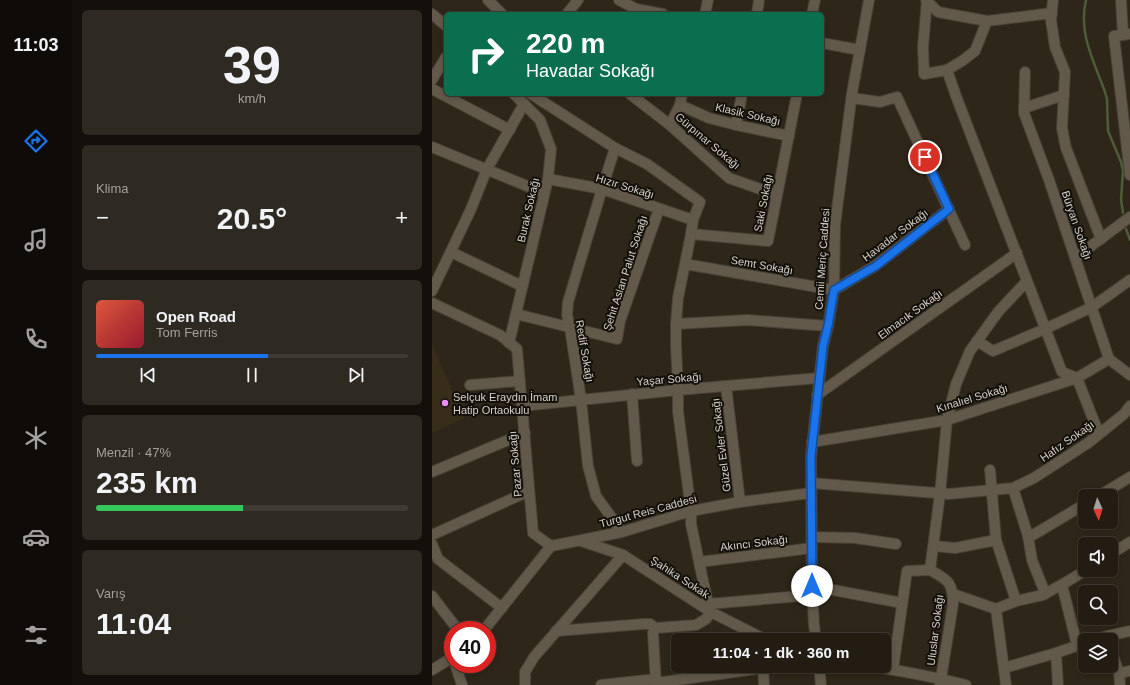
<!DOCTYPE html>
<html lang="tr">
<meta charset="utf-8">
<style>
body{margin:0;font-family:Arial,sans-serif;background:#2e2921;color:#f1f3f6;height:100vh;display:flex;flex-direction:column;font-size:15px;white-space:nowrap}
*{box-sizing:border-box;margin:0}
p{font-size:13px;color:#a2a1a0}
.icon{flex:none;width:22px;height:22px;fill:none;stroke:currentColor;stroke-width:2;stroke-linecap:round;stroke-linejoin:round}
.map{position:relative;flex:1;overflow:hidden}
.details{display:flex;flex-direction:column;gap:10px;padding:10px;background:#130f0a;width:360px}
.details>*{flex:none}
.top-card{position:absolute;left:12px;top:12px;width:380px;height:84px;border-radius:6px;box-shadow:0 2px 6px #0003,0 0 0 1px #3f3a33;background:#0b6e4f;color:#fff;overflow:hidden}
.needle{width:26px;rotate:176deg}
.buttons{position:absolute;left:646px;top:489px;display:grid;gap:8px}
.buttons a{display:grid;place-items:center;width:40px;height:40px;border-radius:6px;background:#221c13;box-shadow:0 2px 6px #0003,0 0 0 1px #3f3a33;font-size:20px}
.speed{position:absolute;left:12px;top:621px;display:flex;gap:8px;font-size:20px;font-weight:700;text-align:center}
.speed>*{display:grid;place-content:center;width:52px;height:52px;border-radius:50%;background:#221c13;box-shadow:0 2px 6px #0003,0 0 0 1px #3f3a33;line-height:1}
.speed .limit{border:6px solid #d22;background:#fff;color:#111}
.pin{position:absolute;display:grid;place-items:center;width:34px;height:34px;color:#fff;margin:-17px;border:2px solid #fff;border-radius:50%;box-shadow:0 1px 4px #0007}
.me{position:absolute;width:44px;margin:-22px;rotate:0deg;stroke-linejoin:round;filter:drop-shadow(0 0 3px #0008)}
.turn{display:flex;align-items:center;gap:14px;height:84px;padding:0 16px;font-size:18px}
.turn .icon{width:52px;height:52px;stroke-width:2.5}
.turn b{display:block;font-size:28px;line-height:34px}
.big{font-size:30px;font-weight:700;line-height:1.1}
.details .tile{flex:1;display:flex;flex-direction:column;justify-content:center;gap:6px;min-width:0;padding:0 14px;border-radius:6px;background:#2e2921}
.details .dial{align-items:center;gap:0}
.dial b{font-size:52px;line-height:1}
.song{display:flex;align-items:center;gap:12px}
.cover{width:48px;height:48px;border-radius:6px;background:linear-gradient(135deg,hsl(10 70% 55%),hsl(350 70% 35%))}
.played{height:4px;border-radius:2px;background:linear-gradient(90deg,#1a73e8 55%,#3f3a33 55%)}
.keys{display:flex;justify-content:space-around;direction:ltr}
.heat{display:flex;justify-content:space-between;align-items:center;font-size:22px;direction:ltr}
.charge{height:6px;border-radius:3px;background:linear-gradient(90deg,#34c759 47%,#3f3a33 0)}
.trip{position:absolute;left:239px;top:633px;width:220px;height:40px;border-radius:6px;background:#221c13;box-shadow:0 2px 6px #0003,0 0 0 1px #3f3a33;font-weight:700;line-height:40px;text-align:center}
main{display:flex;flex:1;min-height:0}
.tabs{display:flex;flex-direction:column;width:72px;justify-content:space-around;align-items:center;background:#0e0b08;color:#a2a1a0}
.tabs .icon{width:28px;height:28px}
.tabs .current{color:#1a73e8}
.tabs b{font-size:18px;color:#f1f3f6}
.map>svg:first-child{display:block}
.built{fill:#382d19}
.lines{fill:none;stroke-linecap:round;stroke-linejoin:round}
.stream{stroke:#4c5d37;stroke-width:2.5}
.minor-casing{stroke:#484137;stroke-width:12}
.minor{stroke:#62594a;stroke-width:10}
.route-casing{stroke:#114b97;stroke-width:10}
.route{stroke:#1a73e8;stroke-width:7}
.poi-dot{fill:#ed8cfa;stroke:#13100a;stroke-width:1.5}
.labels{text-anchor:middle;dominant-baseline:central;stroke-width:4;stroke-linejoin:round;paint-order:stroke}
.street-label{font-size:11px;fill:#d6d1c9;stroke:#13100a}
.poi-label{font-size:11px;fill:#d6d1c9;stroke:#13100a;text-anchor:start}
</style>
<main>
<nav class="tabs">
<b>11:03</b>
<svg class="icon current" aria-label="directions" viewBox="0 0 24 24"><path d="M12 3l9 9-9 9-9-9zM9 14v-3h6M13 9l2 2-2 2"/></svg>
<svg class="icon" aria-label="music" viewBox="0 0 24 24"><path d="M9 18V5l10-2v13"/><circle cx="6" cy="18" r="3"/><circle cx="16" cy="16" r="3"/></svg>
<svg class="icon" aria-label="phone" viewBox="0 0 24 24"><path d="M5 4h4l2 5-3 2q2 4 5 5l2-3 5 2v4C11 20 4 13 5 4z"/></svg>
<svg class="icon" aria-label="climate" viewBox="0 0 24 24"><path d="M12 3v18M4 7l16 10M4 17L20 7"/></svg>
<svg class="icon" aria-label="car" viewBox="0 0 24 24"><path d="M5 17H2v-5l4-1 3-4h7l3 4 3 1v5h-3M9 17h6M6 11h13"/><circle cx="7" cy="17" r="2"/><circle cx="17" cy="17" r="2"/></svg>
<svg class="icon" aria-label="filters" viewBox="0 0 24 24"><path d="M4 7h16M4 17h16"/><circle cx="9" cy="7" r="2"/><circle cx="15" cy="17" r="2"/></svg>
</nav>
<section class="details">
<div class="tile dial"><b>39</b><p>km/h</p></div>
<div class="tile"><p>Klima</p>
<div class="heat"><a>−</a><b class="big">20.5°</b><a>+</a></div>
</div>
<div class="tile">
<div class="song"><i class="cover"></i><div><b>Open Road</b><p>Tom Ferris</p></div></div>
<div class="played"></div>
<div class="keys"><svg class="icon" aria-label="previous" viewBox="0 0 24 24"><path d="M18 5L8 12l10 7zM5 5v14"/></svg><svg class="icon" aria-label="pause" viewBox="0 0 24 24"><path d="M8 5v14M16 5v14"/></svg><svg class="icon" aria-label="next" viewBox="0 0 24 24"><path d="M6 5l10 7-10 7zM19 5v14"/></svg></div>
</div>
<div class="tile"><p>Menzil · 47%</p><b class="big">235 km</b><div class="charge"></div></div>
<div class="tile"><p>Varış</p><b class="big">11:04</b></div>
</section>
<div class="map">
<svg width="698" height="685" viewBox="0 0 698 685">
<rect width="100%" height="100%" fill="#2e2619"/>
<polygon class="built" points="0,344 32,418 0,433"/>
<g class="lines">
<g class="stream">
<path d="M654,0C646,34 662,61 673,92L675,99L676,131L689,162L691,171L689,200L691,213"/>
<polyline points="694,229 698,240"/>
</g>
<defs>
<g id="minor">
<polyline points="56,0 70,14"/>
<polyline points="187,0 204,9 231,14"/>
<polyline points="494,0 506,12 555,21"/>
<polyline points="495,0 491,47 492,74 515,70 530,61 543,51 555,21 620,13"/>
<polyline points="621,0 619,20 623,47 633,72 630,128 634,148 669,239"/>
<polyline points="689,0 691,34"/>
<polyline points="0,14 14,26"/>
<polyline points="135,14 146,0"/>
<polyline points="273,14 276,0"/>
<polyline points="325,14 327,0"/>
<polyline points="380,14 383,0"/>
<polyline points="698,34 682,36 698,175"/>
<polyline points="390,43 428,50"/>
<polyline points="515,70 524,96 630,372 645,378 667,434"/>
<polyline points="593,72 592,113 617,180 677,359 698,375"/>
<polyline points="0,80 14,57"/>
<polyline points="0,89 78,130"/>
<polyline points="99,94 183,148 215,164 268,202 261,220 259,234 246,298 244,324 244,345 246,390 246,411 259,511 259,524 276,604 279,612 274,619 264,625 223,628 221,633 224,685"/>
<polyline points="198,94 238,125 297,178 345,195"/>
<polyline points="420,98 448,102 465,97 533,245"/>
<polyline points="248,105 277,118 304,125 357,136"/>
<polyline points="592,108 632,95"/>
<polyline points="238,125 248,105 250,94"/>
<polyline points="304,125 310,94"/>
<polyline points="0,147 112,193"/>
<polyline points="183,148 170,189 136,302 135,315 138,328 149,400 156,466 164,496 190,532"/>
<polyline points="116,179 170,189 261,220"/>
<polyline points="259,234 336,241 365,94"/>
<polyline points="19,252 90,286"/>
<polyline points="643,258 698,217"/>
<polyline points="253,264 402,290 443,266 517,209"/>
<polyline points="0,291 39,209 55,169 92,104"/>
<polyline points="0,303 68,335 85,349 101,533 119,546"/>
<polyline points="84,314 185,339 188,321 227,209"/>
<polyline points="244,324 315,320 396,326"/>
<polyline points="545,341 561,351 613,329 660,307 698,280"/>
<polyline points="77,343 116,179 119,149 108,120 82,94"/>
<polyline points="38,385 88,381"/>
<polyline points="294,386 308,502"/>
<polyline points="200,394 205,461"/>
<polyline points="385,395 585,253"/>
<polyline points="90,406 246,390 387,378"/>
<polyline points="380,442 515,420 645,378 677,359"/>
<polyline points="558,470 564,540 584,601 611,595 636,581 654,570"/>
<polyline points="0,472 93,433"/>
<polyline points="379,483 517,494 581,488 596,536 601,535 653,504"/>
<polyline points="581,488 602,478 656,443 692,414 698,406"/>
<polyline points="667,496 698,477"/>
<polyline points="0,535 97,491"/>
<polyline points="596,536 600,560 613,593"/>
<polyline points="380,537 423,538 464,544"/>
<polyline points="149,541 191,555 279,612 334,640"/>
<polyline points="0,544 6,559 70,608"/>
<polyline points="502,546 523,548 564,540"/>
<polyline points="679,554 698,542"/>
<polyline points="267,562 380,548"/>
<polyline points="630,585 645,645"/>
<polyline points="380,586 470,603"/>
<polyline points="521,594 564,609"/>
<polyline points="0,596 26,630"/>
<polyline points="276,604 380,595"/>
<polyline points="52,630 119,546 190,532 259,511 308,502 379,493"/>
<polyline points="124,631 211,624 218,624 223,628"/>
<polyline points="384,640 382,625 380,586 379,456 391,346 396,326 402,290 403,225 420,93 437,0"/>
<polyline points="662,640 675,636 698,631"/>
<polyline points="679,650 687,673 688,685"/>
<polyline points="23,664 30,685"/>
<polyline points="331,666 332,685"/>
<polyline points="387,666 389,685"/>
<path d="M434,666C468,670 501,677 534,685"/>
<polyline points="572,668 624,653"/>
<polyline points="461,669 475,571 498,570"/>
<polyline points="0,670 21,657"/>
<polyline points="687,673 698,671"/>
<polyline points="224,683 331,668"/>
<polyline points="93,685 93,672 102,657 191,555"/>
<polyline points="169,685 224,679"/>
<path d="M508,685L521,604C521,582 516,580 498,570L508,494L515,420L524,384L538,351L566,312L595,281"/>
<polyline points="574,685 564,609 584,601"/>
<polyline points="626,685 624,653 653,643"/>
</g>
</defs>
<use href="#minor" class="minor-casing"/>
<use href="#minor" class="minor"/>
</g>
<g class="lines">
<defs>
<polyline id="route" points="380,586 379,456 391,346 396,326 402,290 444,266 517,209 493,157"/>
</defs>
<use href="#route" class="route-casing"/>
<use href="#route" class="route"/>
</g>
<circle class="poi-dot" cx="13" cy="403" r="4"/>
<g class="labels">
<g class="street-label">
<text transform="translate(316 114) rotate(13)">Klasik Sokağı</text>
<text transform="translate(276 141) rotate(40)">Gürpınar Sokağı</text>
<text transform="translate(193 186) rotate(17)">Hızır Sokağı</text>
<text transform="translate(331 203) rotate(-79)">Saki Sokağı</text>
<text transform="translate(96 210) rotate(-77)">Burak Sokağı</text>
<text transform="translate(645 225) rotate(71)">Büryan Sokağı</text>
<text transform="translate(463 235) rotate(-37)">Havadar Sokağı</text>
<text transform="translate(390 259) rotate(-86)">Cemii Meriç Caddesi</text>
<text transform="translate(330 265) rotate(10)">Semt Sokağı</text>
<text transform="translate(193 273) rotate(-72)">Şehit Aslan Palut Sokağı</text>
<text transform="translate(478 314) rotate(-36)">Elmacık Sokağı</text>
<text transform="translate(153 351) rotate(80)">Redif Sokağı</text>
<text transform="translate(237 379) rotate(-5)">Yaşar Sokağı</text>
<text transform="translate(540 398) rotate(-17)">Kınalıel Sokağı</text>
<text transform="translate(635 441) rotate(-35)">Hafız Sokağı</text>
<text transform="translate(289 445) rotate(-97)">Güzel Evler Sokağı</text>
<text transform="translate(83 464) rotate(-95)">Pazar Sokağı</text>
<text transform="translate(216 511) rotate(-15)">Turgut Reis Caddesi</text>
<text transform="translate(322 543) rotate(-7)">Akıncı Sokağı</text>
<text transform="translate(248 577) rotate(33)">Şahika Sokak</text>
<text transform="translate(503 630) rotate(-83)">Uluslar Sokağı</text>
</g>
<g class="poi-label">
<text x="21" y="397">Selçuk Eraydın İmam<tspan x="21" dy="13">Hatip Ortaokulu</tspan></text>
</g>
</g>
</svg>
<div class="buttons">
<a><svg class="needle" viewBox="-14 -14 28 28"><path d="M0-13l5 13h-10z" fill="#e53935"/><path d="M0 13l5-13h-10z" fill="#a2a1a0"/></svg></a>
<a><svg class="icon" aria-label="sound" viewBox="0 0 24 24"><path d="M4 9h4l5-4v14l-5-4H4zM17 9q2 3 0 6"/></svg></a>
<a><svg class="icon" aria-label="search" viewBox="0 0 24 24"><circle cx="10" cy="10" r="6"/><path d="M15 15l6 6"/></svg></a>
<a><svg class="icon" aria-label="layers" viewBox="0 0 24 24"><path d="M12 4l9 5-9 5-9-5zM3 14l9 5 9-5"/></svg></a>
</div>
<div class="speed"><div class="limit">40</div></div>
<div class="pin" style="left:493px;top:157px;background:#d93025"><svg class="icon" aria-label="arrive" viewBox="0 0 24 24"><path d="M6 21V4h12l-3 4 3 4H6"/></svg></div>
<svg class="me" style="left:380px;top:586px" viewBox="-20 -20 40 40"><circle r="19" fill="#fff"/><path d="M0-13L10 11 0 6-10 11z" fill="#1a73e8"/></svg>
<div class="trip">11:04 · 1 dk · 360 m</div>
<div class="top-card">
<div class="turn"><svg class="icon" aria-label="right" viewBox="0 0 24 24"><path d="M7 20v-9h11M14 6l5 5-5 5"/></svg><div><b>220 m</b>Havadar Sokağı</div></div>
</div>
</div>
</main>
